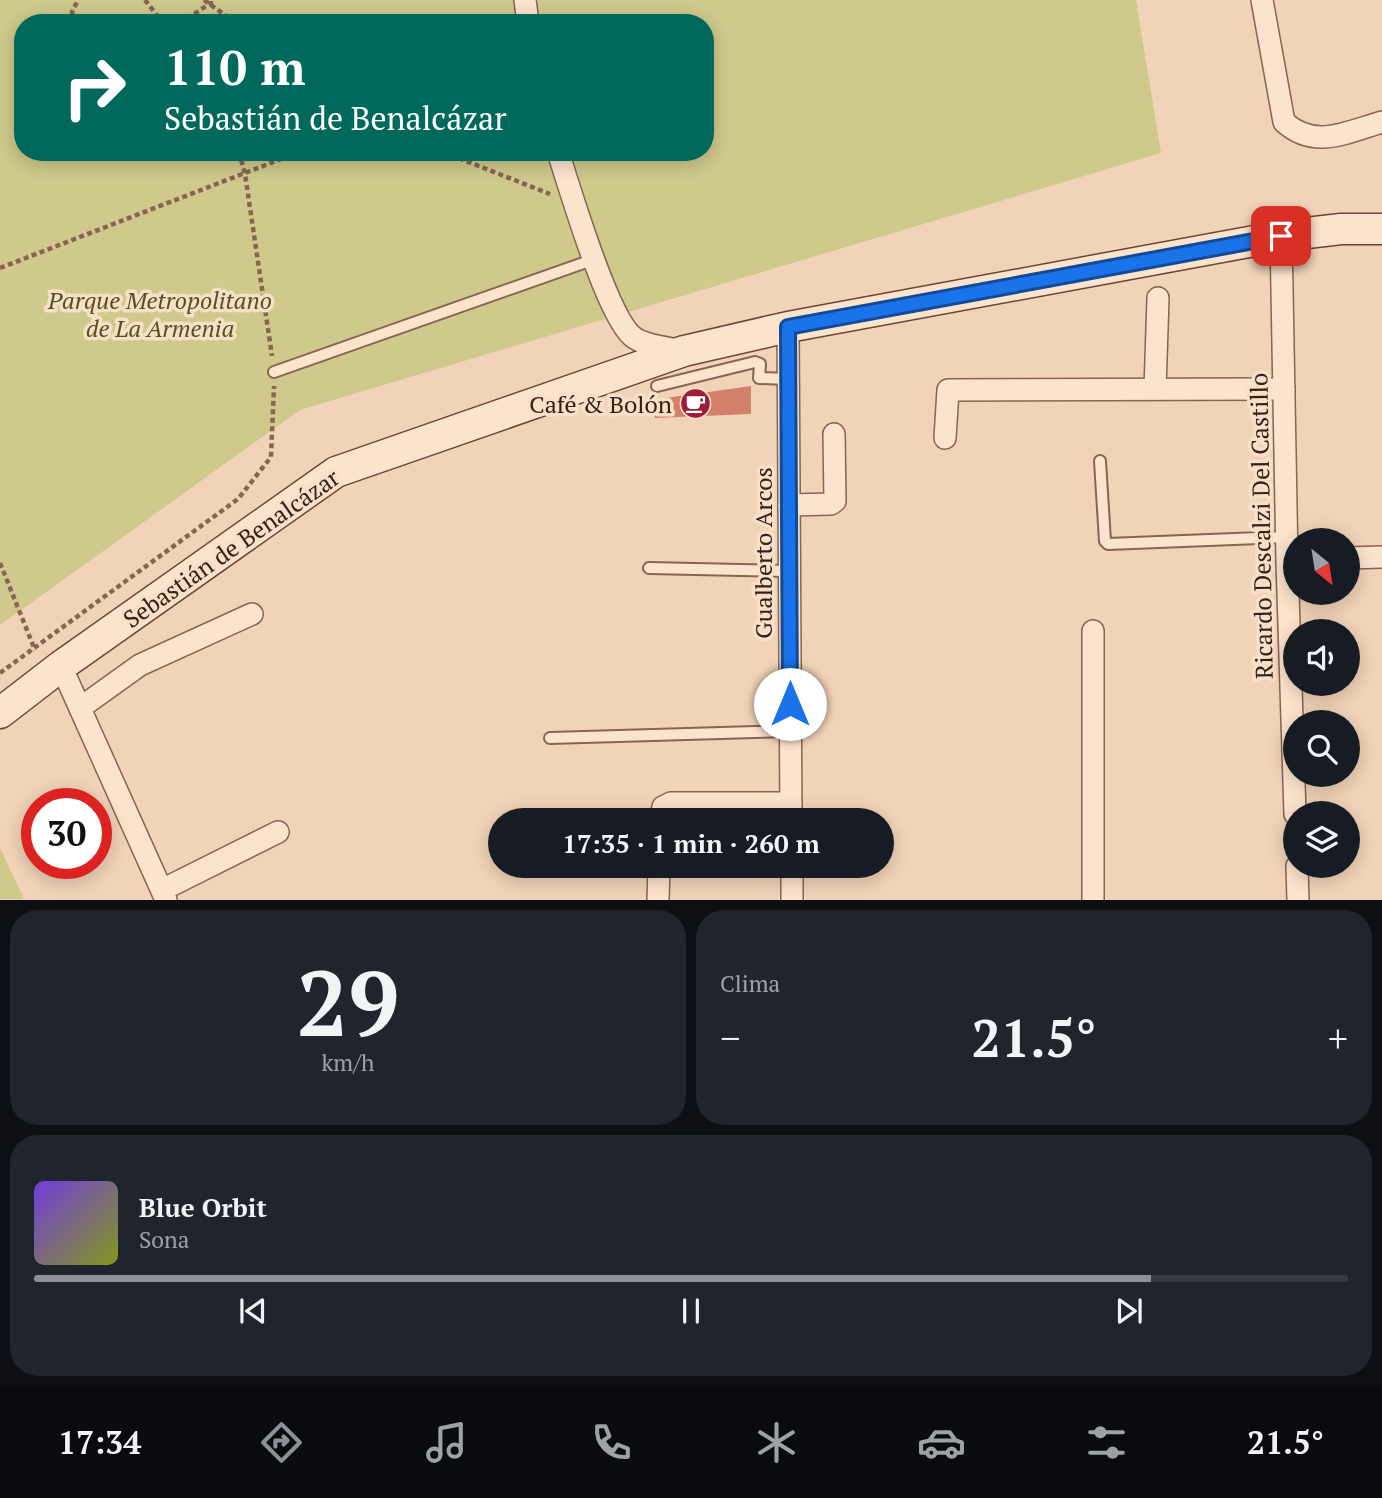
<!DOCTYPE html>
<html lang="es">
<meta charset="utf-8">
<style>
body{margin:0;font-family:"PT Serif",serif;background:#20242c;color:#f1f3f6;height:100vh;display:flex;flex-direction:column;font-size:26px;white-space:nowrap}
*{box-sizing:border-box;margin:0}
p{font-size:23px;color:#9ea1a6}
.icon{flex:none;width:38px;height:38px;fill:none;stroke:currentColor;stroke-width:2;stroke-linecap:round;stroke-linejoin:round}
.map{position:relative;height:900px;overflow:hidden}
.sheet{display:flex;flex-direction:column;gap:10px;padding:10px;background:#0d0f14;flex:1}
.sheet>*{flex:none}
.guide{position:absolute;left:14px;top:14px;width:700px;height:147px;border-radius:28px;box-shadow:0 4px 18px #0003;background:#00695c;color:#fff;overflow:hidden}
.needle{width:46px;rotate:150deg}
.fabs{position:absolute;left:1283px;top:528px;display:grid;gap:14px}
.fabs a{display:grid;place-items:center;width:77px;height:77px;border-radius:50%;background:#171b24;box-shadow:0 4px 18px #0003;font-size:35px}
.speed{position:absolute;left:21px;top:788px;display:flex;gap:14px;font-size:35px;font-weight:700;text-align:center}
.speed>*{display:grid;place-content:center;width:91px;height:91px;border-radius:50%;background:#171b24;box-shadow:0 4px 18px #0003;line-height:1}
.speed .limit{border:10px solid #d22;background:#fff;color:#111}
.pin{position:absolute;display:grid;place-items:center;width:60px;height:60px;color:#fff;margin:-30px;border-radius:14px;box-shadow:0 4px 10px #0006}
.me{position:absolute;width:77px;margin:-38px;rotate:0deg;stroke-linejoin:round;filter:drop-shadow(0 0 5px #0008)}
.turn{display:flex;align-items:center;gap:24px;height:147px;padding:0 35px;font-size:32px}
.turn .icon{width:91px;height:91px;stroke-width:2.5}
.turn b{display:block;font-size:49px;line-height:60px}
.big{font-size:52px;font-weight:800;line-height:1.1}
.sheet .card{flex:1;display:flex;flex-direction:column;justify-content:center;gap:10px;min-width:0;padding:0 24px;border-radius:28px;background:#20242c}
.sheet .dial{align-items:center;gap:0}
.dial b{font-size:91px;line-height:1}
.song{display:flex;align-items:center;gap:21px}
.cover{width:84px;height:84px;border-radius:10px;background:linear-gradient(135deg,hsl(260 70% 55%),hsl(70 70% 35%))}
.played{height:7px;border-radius:4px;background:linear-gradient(90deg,#8c9099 85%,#363941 85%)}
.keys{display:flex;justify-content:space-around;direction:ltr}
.heat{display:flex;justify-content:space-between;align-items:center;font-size:38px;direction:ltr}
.sheet .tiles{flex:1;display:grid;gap:10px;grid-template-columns:1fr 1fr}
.card:last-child{grid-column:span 2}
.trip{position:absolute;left:488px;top:808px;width:406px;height:70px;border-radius:35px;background:#171b24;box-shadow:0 4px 18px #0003;font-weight:800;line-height:70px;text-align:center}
.tabs{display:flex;height:112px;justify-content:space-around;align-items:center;background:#090b0e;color:#9ea1a6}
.tabs .icon{width:49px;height:49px}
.tabs .current{color:#8c9099}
.tabs b{font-size:32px;color:#f1f3f6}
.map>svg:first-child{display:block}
.green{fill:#cfc98c;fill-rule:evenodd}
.building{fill:#d3806b}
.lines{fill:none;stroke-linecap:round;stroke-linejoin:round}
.lane-casing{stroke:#886452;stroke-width:14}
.street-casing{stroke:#886452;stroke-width:24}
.secondary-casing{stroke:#6a4536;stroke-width:33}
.path{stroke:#886452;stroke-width:4.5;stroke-dasharray:5 3.5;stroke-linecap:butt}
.lane{stroke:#fce3cc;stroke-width:10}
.street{stroke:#fce3cc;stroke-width:21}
.secondary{stroke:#fce3cc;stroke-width:30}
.route-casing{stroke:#114b97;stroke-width:18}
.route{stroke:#1a73e8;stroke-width:12}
.labels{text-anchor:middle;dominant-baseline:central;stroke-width:7;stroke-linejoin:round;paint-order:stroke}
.park-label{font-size:24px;font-style:italic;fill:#52541e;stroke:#f8e0c8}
.poi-label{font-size:24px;fill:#362119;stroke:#f8e0c8;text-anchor:end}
.street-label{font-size:24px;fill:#362119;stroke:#f8e0c8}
</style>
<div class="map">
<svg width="1382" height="900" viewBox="0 0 1382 900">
<rect width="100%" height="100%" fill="#f1d4b8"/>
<g class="green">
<path d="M0,0H1136L1161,153L300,410L0,625ZM23,23H705V152H23Z"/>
<polygon points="0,848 24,899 0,899"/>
</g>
<polygon class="building" points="751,386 751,414 655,418 651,400"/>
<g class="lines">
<defs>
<g id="lane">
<polyline points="274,372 595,259"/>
<polyline points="657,386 755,362 760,364 759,378 789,379"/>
<polyline points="1100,461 1105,541 1108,544 1286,537"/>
<polyline points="649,568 789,571"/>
<polyline points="550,738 790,731"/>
</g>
<g id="street">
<polyline points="525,0 528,23"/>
<path d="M1262,0L1284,122C1315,150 1347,132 1382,122"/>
<path d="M558,152C570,189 607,315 632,336C643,346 670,348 684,351"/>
<polyline points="1281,236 1287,561 1295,814"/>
<polyline points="788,327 791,821"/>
<polyline points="1155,389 1158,298"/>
<polyline points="945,438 948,390 1284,389"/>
<polyline points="789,505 831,504 835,501 834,434"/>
<polyline points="1348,558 1382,557"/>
<polyline points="61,666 166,900"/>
<polyline points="80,708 140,665 252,614"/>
<polyline points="660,821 663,807 671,803 791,803"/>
<polyline points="792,866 792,900"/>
<polyline points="1297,866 1298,900"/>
<polyline points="162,890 278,832"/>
<polyline points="658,900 659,866"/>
<polyline points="1093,900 1093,631"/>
</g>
<polyline id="secondary" points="0,713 61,666 336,472 684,351 788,327 1281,236 1341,229 1382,229"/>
</defs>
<use href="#lane" class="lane-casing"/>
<use href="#street" class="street-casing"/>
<use href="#secondary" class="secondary-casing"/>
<g class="path">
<polyline points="145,0 163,23"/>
<polyline points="204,0 236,23"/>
<polyline points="75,23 72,12 78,0"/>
<polyline points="180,23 211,3 211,0"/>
<polyline points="239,152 245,174 272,356"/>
<polyline points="443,152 550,194"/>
<polyline points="0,268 299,152"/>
<polyline points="0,563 35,650"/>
<polyline points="0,673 238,499 271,457 274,386"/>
</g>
<use href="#lane" class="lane"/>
<use href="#street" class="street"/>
<use href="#secondary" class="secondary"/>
</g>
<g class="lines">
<defs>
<polyline id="route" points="790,704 788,327 1281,236"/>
</defs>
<use href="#route" class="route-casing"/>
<use href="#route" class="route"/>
</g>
<defs>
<symbol id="cafe-disc" viewBox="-11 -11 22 22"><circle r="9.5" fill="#9c1d39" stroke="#f8e0c8"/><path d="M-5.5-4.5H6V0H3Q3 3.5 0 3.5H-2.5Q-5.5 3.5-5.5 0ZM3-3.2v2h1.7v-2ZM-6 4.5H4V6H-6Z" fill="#fff"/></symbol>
</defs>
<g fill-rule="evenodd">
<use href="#cafe-disc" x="678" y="386" width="35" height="35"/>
</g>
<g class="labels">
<g class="park-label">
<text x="160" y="300">Parque Metropolitano<tspan x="160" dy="28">de La Armenia</tspan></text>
</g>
<g class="poi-label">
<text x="672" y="404">Café &amp; Bolón</text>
</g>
<g class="street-label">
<text transform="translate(1261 526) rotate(-91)">Ricardo Descalzi Del Castillo</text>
<text transform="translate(231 548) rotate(-35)">Sebastián de Benalcázar</text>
<text transform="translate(763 553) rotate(-90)">Gualberto Arcos</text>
</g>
</g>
</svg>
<div class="fabs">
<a><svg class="needle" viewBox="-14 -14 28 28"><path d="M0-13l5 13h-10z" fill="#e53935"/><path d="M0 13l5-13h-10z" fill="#9ea1a6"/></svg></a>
<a><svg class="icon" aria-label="sound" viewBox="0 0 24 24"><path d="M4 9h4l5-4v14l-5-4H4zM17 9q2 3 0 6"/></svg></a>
<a><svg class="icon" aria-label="search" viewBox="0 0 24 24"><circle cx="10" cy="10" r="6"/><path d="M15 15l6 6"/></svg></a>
<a><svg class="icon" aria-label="layers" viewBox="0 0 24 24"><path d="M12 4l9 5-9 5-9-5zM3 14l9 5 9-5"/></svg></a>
</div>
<div class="speed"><div class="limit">30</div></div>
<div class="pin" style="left:1281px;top:236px;background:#d93025"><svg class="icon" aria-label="arrive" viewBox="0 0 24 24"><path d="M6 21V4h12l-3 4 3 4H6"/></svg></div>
<svg class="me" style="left:790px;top:704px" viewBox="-20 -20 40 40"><circle r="19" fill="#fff"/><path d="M0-13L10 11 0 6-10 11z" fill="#1a73e8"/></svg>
<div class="trip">17:35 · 1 min · 260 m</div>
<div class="guide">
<div class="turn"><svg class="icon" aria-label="right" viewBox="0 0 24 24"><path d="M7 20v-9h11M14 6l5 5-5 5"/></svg><div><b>110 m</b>Sebastián de Benalcázar</div></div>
</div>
</div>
<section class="sheet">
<div class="tiles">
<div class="card dial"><b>29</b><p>km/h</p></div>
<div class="card"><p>Clima</p>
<div class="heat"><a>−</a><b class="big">21.5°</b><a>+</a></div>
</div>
<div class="card">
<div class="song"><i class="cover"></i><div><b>Blue Orbit</b><p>Sona</p></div></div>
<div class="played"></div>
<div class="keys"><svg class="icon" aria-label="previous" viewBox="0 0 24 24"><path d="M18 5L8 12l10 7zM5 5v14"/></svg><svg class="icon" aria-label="pause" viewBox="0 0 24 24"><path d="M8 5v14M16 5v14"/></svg><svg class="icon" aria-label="next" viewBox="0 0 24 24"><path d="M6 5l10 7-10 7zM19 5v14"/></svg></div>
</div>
</div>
</section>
<nav class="tabs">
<b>17:34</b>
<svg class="icon current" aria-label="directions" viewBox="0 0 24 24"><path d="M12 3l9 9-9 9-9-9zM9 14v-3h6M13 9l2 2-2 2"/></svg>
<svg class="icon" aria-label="music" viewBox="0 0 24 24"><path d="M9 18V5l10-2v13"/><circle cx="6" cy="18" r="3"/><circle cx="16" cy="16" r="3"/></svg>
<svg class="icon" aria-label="phone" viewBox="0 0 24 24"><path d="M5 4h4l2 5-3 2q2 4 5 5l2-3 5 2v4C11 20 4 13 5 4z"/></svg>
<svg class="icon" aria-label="climate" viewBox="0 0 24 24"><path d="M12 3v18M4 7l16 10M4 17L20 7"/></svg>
<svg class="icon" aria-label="car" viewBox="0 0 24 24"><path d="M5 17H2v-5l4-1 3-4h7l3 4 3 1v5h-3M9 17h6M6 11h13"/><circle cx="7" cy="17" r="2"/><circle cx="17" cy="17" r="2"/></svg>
<svg class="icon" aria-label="filters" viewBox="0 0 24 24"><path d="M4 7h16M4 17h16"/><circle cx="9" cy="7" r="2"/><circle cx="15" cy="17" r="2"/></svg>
<b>21.5°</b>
</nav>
